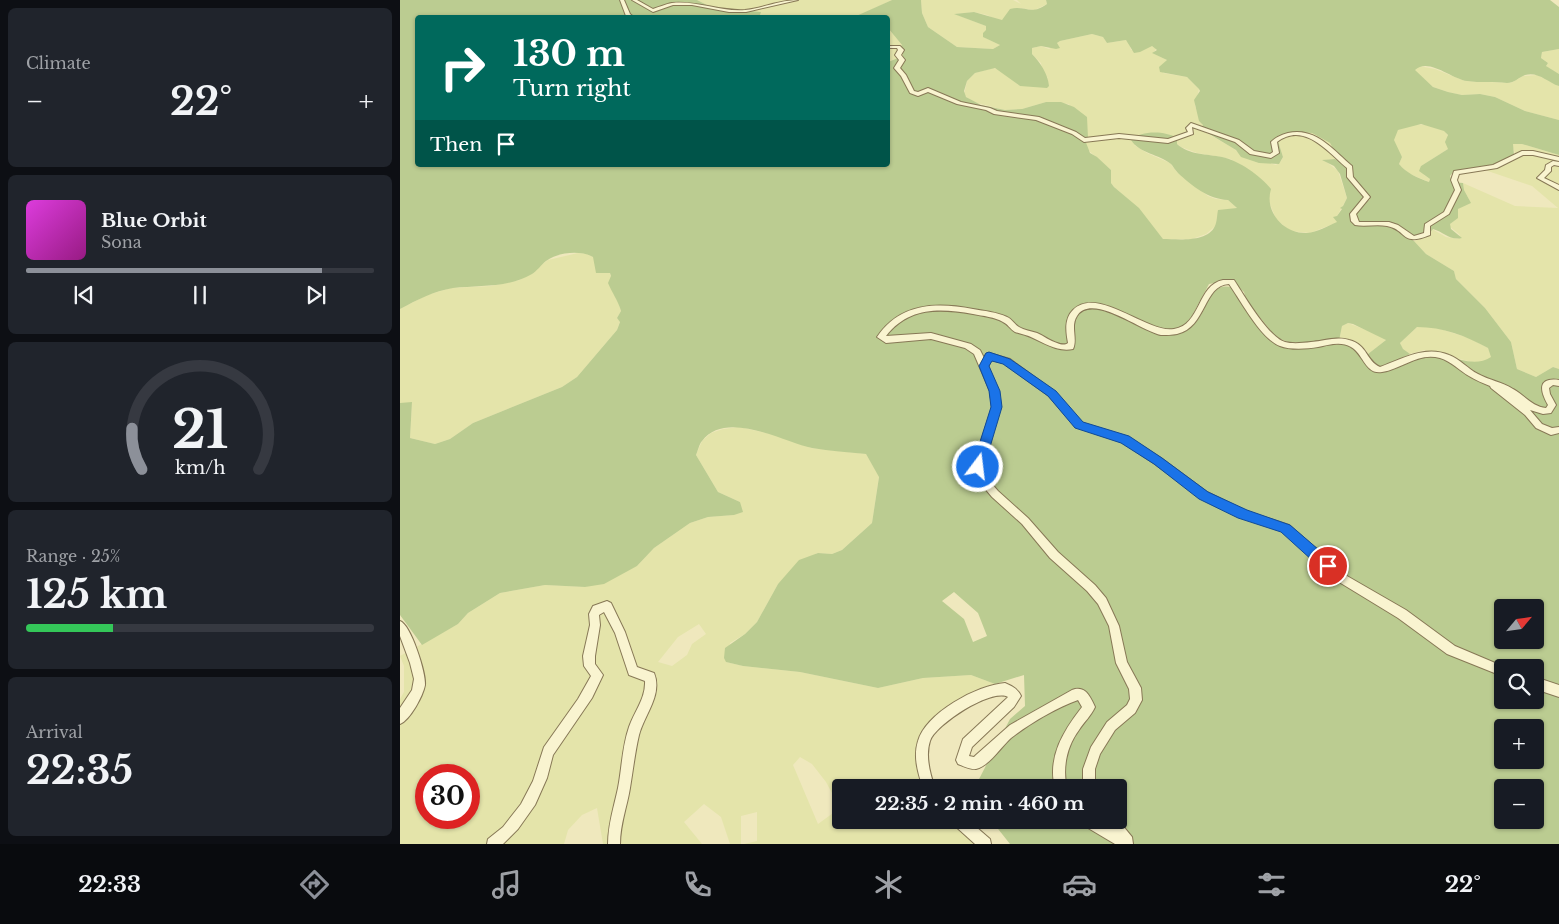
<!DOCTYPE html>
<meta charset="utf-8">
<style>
body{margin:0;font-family:"Libre Baskerville",serif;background:#20242c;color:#f1f3f6;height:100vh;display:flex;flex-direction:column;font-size:19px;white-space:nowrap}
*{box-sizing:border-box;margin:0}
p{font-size:16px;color:#9ea1a6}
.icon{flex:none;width:28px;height:28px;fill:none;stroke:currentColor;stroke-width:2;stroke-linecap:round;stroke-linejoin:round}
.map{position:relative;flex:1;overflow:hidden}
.panel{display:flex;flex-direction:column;gap:8px;padding:8px;background:#0d0f14;width:400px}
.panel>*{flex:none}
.top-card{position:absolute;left:15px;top:15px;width:475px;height:152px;border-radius:5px;box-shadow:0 1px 4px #0004;background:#00695c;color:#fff;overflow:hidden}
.needle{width:32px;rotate:61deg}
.controls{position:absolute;left:1094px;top:599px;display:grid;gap:10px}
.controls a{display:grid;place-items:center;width:50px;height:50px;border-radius:5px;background:#171b24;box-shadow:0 1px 4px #0004;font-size:25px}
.speed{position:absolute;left:15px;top:764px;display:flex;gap:10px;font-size:25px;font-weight:700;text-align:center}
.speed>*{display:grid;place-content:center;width:65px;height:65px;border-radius:50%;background:#171b24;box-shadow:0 1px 4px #0004;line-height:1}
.speed .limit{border:8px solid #d22;background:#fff;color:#111}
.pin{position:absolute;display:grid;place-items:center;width:42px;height:42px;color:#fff;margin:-21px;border:2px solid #fff;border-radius:50%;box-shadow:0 1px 5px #0007}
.me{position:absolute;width:55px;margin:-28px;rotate:15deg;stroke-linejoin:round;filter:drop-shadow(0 0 4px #0008)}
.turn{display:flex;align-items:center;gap:18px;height:105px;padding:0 15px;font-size:22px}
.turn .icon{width:65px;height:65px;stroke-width:2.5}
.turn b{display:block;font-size:35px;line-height:42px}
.then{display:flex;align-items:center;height:48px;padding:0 15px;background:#0003;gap:10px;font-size:19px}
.big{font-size:38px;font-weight:700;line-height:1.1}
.panel .tile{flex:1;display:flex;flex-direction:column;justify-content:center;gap:8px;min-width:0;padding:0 18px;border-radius:8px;background:#20242c}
.panel .dial{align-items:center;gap:0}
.dial svg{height:130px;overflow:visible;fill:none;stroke:#363941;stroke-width:7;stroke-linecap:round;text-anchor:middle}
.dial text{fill:#f1f3f6;stroke:none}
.song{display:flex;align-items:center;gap:15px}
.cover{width:60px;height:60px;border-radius:8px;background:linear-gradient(135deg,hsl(300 70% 55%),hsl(310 70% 35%))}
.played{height:5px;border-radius:2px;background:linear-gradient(90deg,#8c9099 85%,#363941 85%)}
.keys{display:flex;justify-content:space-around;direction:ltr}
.heat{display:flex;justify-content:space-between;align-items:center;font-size:28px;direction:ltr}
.charge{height:8px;border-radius:4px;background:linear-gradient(90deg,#34c759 25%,#363941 0)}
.trip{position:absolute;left:432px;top:779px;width:295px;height:50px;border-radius:5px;background:#171b24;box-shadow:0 1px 4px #0004;font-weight:700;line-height:50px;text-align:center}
.tab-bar{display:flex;height:80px;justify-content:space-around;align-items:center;background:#090b0e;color:#9ea1a6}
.tab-bar .icon{width:35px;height:35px}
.tab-bar .on{color:#8c9099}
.tab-bar b{font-size:22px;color:#f1f3f6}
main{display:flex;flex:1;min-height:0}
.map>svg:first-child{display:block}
.farmland{fill:#e4e4aa;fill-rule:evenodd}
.green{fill:#bbcc91;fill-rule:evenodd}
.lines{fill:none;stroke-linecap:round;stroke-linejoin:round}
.street-casing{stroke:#877856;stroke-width:2}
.street{fill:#f9f4d0;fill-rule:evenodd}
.route{fill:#1a73e8;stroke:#114b97}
</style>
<main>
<section class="panel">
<div class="tile"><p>Climate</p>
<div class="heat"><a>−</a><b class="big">22°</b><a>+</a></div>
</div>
<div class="tile">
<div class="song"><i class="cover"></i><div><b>Blue Orbit</b><p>Sona</p></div></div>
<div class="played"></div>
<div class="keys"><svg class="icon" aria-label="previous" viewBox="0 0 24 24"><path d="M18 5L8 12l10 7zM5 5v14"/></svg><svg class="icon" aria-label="pause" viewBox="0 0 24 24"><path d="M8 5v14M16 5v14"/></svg><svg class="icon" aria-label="next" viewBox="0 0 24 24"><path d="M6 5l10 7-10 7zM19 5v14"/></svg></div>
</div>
<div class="tile dial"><svg viewBox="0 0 100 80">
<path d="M14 69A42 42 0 1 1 86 69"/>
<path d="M14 69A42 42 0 0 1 8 44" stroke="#8c9099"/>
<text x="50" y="56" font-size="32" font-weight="700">21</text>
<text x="50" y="72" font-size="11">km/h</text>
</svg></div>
<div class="tile"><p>Range · 25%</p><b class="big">125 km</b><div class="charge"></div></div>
<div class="tile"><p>Arrival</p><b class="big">22:35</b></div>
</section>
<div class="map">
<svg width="1159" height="844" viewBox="0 0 1159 844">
<rect width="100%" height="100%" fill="#efe8bd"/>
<g class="farmland">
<polygon points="297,0 492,0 454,18 359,17 360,12 311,7"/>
<polygon points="521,0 613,0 621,4 617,0 646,0 647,4 635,10 619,8 602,20 599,21 587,15 574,12 555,14 586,26 586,38 600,45 593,49 557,47 528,27 522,13"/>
<polygon points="488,28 502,45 503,56 488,62"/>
<polygon points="692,34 703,37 707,43 726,40 729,43 731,50 752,46 756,49 753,53 767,60 763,73 787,77 799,89 795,106 803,125 803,131 833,148 840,154 876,165 881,161 883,157 878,141 887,134 898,132 912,133 930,143 937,156 935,159 924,160 938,171 947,198 937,216 938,222 910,233 890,231 876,219 868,199 831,159 797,153 781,147 777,144 734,145 747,153 770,163 777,172 808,196 816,199 828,200 837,208 806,234 792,239 763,239 739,209 714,187 711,183 711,170 688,150 669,104 646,102 622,109 605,110 573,102 564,95 567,81 575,73 593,68 598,69 620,86 648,78 643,73 641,63 632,54 632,48 641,46 649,49 660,41"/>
<polygon points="1159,49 1159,74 1148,68 1146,66 1148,63 1141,58 1142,52"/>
<polygon points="1019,66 1035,69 1065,81 1111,83 1123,76 1137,75 1159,86 1159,120 1125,111 1095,97 1080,94 1062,95 1048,92 1033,87 1015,71 1015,68"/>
<polygon points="1016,124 1033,126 1045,131 1048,136 1048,149 1021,166 1024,175 1030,179 1029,182 1010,174 1000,166 999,164 1002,157 994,144 994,135 998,130"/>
<polygon points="1112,144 1122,144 1159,155 1159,369 1153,367 1136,377 1117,369 1111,342 1085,308 1056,279 1054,271 1026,254 1014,241 1029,235 1032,229 1046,237 1058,239 1060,235 1049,226 1058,209 1069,199 1064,190 1063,183 1115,206 1158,208 1132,186 1082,169 1099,167 1112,160 1116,157"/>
<polygon points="178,253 187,254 193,257 210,273 221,311 217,318 220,321 217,330 177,377 162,387 73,423 50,439 35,444 10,438 12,403 0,403 0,309 27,295 51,288 91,286 120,280 148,260"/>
<polygon points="948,323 982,336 986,340 968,354 966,350 953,342 943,338 939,341 942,326"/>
<polygon points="1017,327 1034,327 1069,338 1088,348 1092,357 1084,362 1072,362 1024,350 1010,354 1003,350 1000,343"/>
<path d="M339,427L375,435L411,448L466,454L479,476L472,523L442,550L432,554L417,553L378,584L357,622L345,634L330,643L326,662L343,666L400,672L478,688L523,678L571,675L595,684L520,735L517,751L524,787L441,788V820H549L561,829L574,844H344L357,841V812L341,816V844H330L321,817L304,804L284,822L302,844H203L197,808L182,815L168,830L164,844H0V699L4,692V666L0,656L58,624L68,613L100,593L145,585L185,587L237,566L254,548L290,523L308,517L334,515L340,502L318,492L296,455L302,441L311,433L323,429ZM299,624L306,634L292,644L287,655L272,666L258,662L278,637ZM400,757L412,764L426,782L440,808L418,824L393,765ZM26,775H69V818H26Z"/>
</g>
<path class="green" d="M0,0H297L311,7L361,12L359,18H18V165H488V62L503,56V49L500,47L502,45L488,28V18L454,17L492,0H521L522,13L528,27L557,47L593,49L600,45L583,37V33L586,30V26L554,14L574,12L602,20L610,9C625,5 631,16 647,4L646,0H1150L1159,7V49L1142,52L1141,58L1148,63L1146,66L1159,74V86C1147,82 1138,71 1125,75C1118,78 1114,83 1107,83C1094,81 1080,83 1067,81C1052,79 1028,57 1015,70L1033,87L1048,92L1062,95L1080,94L1095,97L1125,111L1159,120V155L1122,144H1113L1114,155L1090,167H1078L1054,171L1050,176L1052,182L1063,183L1064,190L1071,203L1058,209V218L1050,224L1051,229L1062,238C1050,241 1044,232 1033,229L1029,234L1010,237L991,224L958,222L956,218L957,211L970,199L954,180L952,167L937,156L930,143L912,133L898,132L880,137L878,141L883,157L879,164L859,163L841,157L836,150L801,129L803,125L799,121L794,100L800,91L799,89L787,77L760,72L759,67L767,60L752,53L757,50L752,46L740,52L734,53L726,40L707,43L703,37L692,34L660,41L657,43L660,48L656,49L641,46L632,48V54C640,62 648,74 649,86L647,88L620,86L595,68L575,73L567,81L564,91L566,97L581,105L605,110L622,109L646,102H661L674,107L687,117L688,138L685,140L690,153L697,157L711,170V183L714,187L739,208L763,239C778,239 807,243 815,226C817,222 817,215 818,210L837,208L828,200C808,199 792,186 778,173C775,170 773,166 771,164C759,154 740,154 731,140C742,130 765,131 777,138V144C789,155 807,154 822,157C838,160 861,176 871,189C864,212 884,234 907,233C917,232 928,226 937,222L933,217L937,216L942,209L940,208L943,206L947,198L940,174L934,166L922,160L935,159L948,167L949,178L963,195L964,198L950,214L951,221L959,226L973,224L994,228L1014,241L1026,254L1054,271L1056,279L1085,308L1111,342L1117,369L1136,377L1153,367L1159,369V844H610L591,820H719V788L579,787L577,783L610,719L625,706L624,675L595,684L571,675L523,678L478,688L400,672L343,666L326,662L324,658L325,648L345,634L357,622L378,584L399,560L418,553L432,554L442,550L472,523L479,477L466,454C448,452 430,451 412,448C384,442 326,409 302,441C299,444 298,451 296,455L318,492L340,502L343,512L334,515L308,517L290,523L254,548L237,566L204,584L185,587L145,585L100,593L68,613L58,624L22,645L0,615V403L12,402L10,438L35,444L50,439L73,423L162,387L177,377L217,330L220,322L217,318L221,311C218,300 212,293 208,283L211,276L210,273H196L193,257C181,250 158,252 146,261C141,265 137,271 132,274C108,288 79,285 53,288C34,291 17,300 0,309ZM1021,124L1044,131L1048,135L1045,142L1048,149L1021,166L1019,171L1030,179L1029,182C1018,178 1006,173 999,164L1002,157L994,140L998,130ZM830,280L844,292L846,300L870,330L872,336L891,343L939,341L942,326L948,323L953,324L986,340L968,354V362L975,367L986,366L1010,354L1003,349L1000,343L1017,327C1043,327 1066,336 1088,348L1091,357C1077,366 1062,360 1046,356L1067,368C1052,361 1036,352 1019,356C1014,357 1010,361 1006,363C994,369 980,372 969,368C967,363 966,357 963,353C949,335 904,351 882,345C863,340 845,303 833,288C811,280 808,306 799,318C796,323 791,326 787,329L784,325L792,316L809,284ZM554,592L578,613L587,636L573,642L564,619L542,601ZM1102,608H1135V640H1102ZM1102,668H1135V700H1102ZM1102,728H1135V760H1102ZM1102,788H1135V820H1102Z"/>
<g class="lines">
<defs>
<g id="street">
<polygon points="220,0 224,0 230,14 235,18 226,16"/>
<path d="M232,0H237L253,9C259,7 266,4 272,3C296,0 320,12 345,10C363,8 380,0 398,0L346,12H329L292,5H273L253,12Z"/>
<polygon points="257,17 274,17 276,18 255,18"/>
<path d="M488,46H500L504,50L501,55L505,60L500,68L506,75L514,91L518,92L528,88L561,102L590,108L597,111L639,117L676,132L685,138L719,134L768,139L788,132L786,128L791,123L839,140L854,151L870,154L873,152L871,142C876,137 881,135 888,133C916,127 933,150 952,166L953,177L970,197L956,214L959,222H989L998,225L1014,236L1024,233L1025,224L1044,212L1055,190L1051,180L1054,171L1093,165L1122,151H1133L1159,157V161L1133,155H1123L1097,168L1059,174L1057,180L1061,190L1049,214L1030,226V235C1000,247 1008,230 987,226C976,224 965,227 955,225L951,221L950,214L964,197L947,177V168C928,152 904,121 877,142L879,153L871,158L850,154L835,142L792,127L793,134L768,143L719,138L684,142L672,134L636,120L594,114L586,110L557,104L528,92L518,96L510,93L501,76L494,68L499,60L495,55L498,50L497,48H488Z"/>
<polygon points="1153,161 1159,162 1159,166 1154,165 1151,167 1151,171 1144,178 1159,185 1159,190 1137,178 1145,170 1146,165"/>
<path d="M823,280H834C844,295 868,337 885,342C892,344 903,343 911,342C924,341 937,336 949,340C968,345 966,361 980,367C1002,359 1025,345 1049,355C1060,359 1068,369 1078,374C1089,380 1102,382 1113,389C1124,395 1133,407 1146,408L1148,405C1140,391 1137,377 1159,380V386L1153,385L1149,388L1150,394L1156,405L1151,413L1143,414L1130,410L1142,424L1152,428L1159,427V433L1151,435L1136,428L1125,415L1091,388L1090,386C1083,383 1075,380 1069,376C1060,371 1051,361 1040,358C1018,352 1002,369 982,372C965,375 963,353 951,347C941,341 928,345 918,347C907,349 890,350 880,346C861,339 841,301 829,284C803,285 807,327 777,334C772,335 766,335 761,335C742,332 692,292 677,316C670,326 678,339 673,349C658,352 646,344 633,338C627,335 621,334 615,332C610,329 608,324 603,322C595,317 583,316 573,314C539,308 509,307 486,336L531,333L571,344L580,350L584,358L586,354L589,353L610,359L655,392L682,423L728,437L761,458L807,492L846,511L889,525L947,576L1006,610L1055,646L1107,668H1102V676L1047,654L998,618L939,582L883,531L840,517L801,498L755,464L722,442L676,427L649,396L604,363L591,360L588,367L598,391L600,407L583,467L584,475L598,491L628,518L658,552L695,585L706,598L719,626L727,662L741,688L742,700L735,713L715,730L700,754L695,769V788H683V769L691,747L707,722L727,705L730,699L729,689L716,663L709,626L698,604L687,591L650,558L622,524L592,497L577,479L573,467L592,407L590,391L574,354L565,348L531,339L486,343L477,337C500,303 536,302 573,309C584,311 597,312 607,317C612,319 614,324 619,327C624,330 631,331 637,333C644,336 650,341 657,343C662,345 665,345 668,343C666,332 664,319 673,310C698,285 747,334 774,329C801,325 797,285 823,280Z"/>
<path d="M207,601L211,603L225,632L237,667L254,673C263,695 244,715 239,735C235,752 233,770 230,788C227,807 220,824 220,844H208C208,824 214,807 218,788C222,768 222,747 229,727C234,712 246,698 245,681L229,675L215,633L204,612L199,615L200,625L195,656V664L203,675L192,698L153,755L147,778L135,805L118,829L103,844H87L88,839L103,827L121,804L133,781L144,747L178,699L191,676L184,666L183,656L190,625L189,614L193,606Z"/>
<path d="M0,621C11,625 26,673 25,685C23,696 10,720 0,724V708L12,690L14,679L10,663L0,636Z"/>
<polygon points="1135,677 1159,685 1159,697 1135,689"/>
<path d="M605,683C612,686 618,689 621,696L614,707L572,747L569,756L574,757L576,755L610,725L672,690C685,685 690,696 695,707C691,716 684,722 679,730C667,746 662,768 667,788H655C647,757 664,730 682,707L678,700C656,708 629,724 611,738C601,747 589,766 576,769C571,770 563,766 558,764L556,760L563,739L606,699L608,697C591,688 535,725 530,741C525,756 530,774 535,788H523C518,773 513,757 518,741C526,713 577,685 605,683Z"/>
<polygon points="553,820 568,820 590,839 591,844 575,844 554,825"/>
<polygon points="682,820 700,820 705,823 704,820 718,820 732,837 733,844 715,844 683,825"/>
</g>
</defs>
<use href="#street" class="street-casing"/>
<use href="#street" class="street"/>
</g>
<polygon class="route" points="589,352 610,359 656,391 683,422 729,436 762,458 808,492 847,510 890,525 933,562 935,566 933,571 928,572 924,571 881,532 838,518 799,499 754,464 721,443 675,428 648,396 603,364 592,361 589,366 600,391 602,407 584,467 583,470 574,470 572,467 591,407 589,391 579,366 586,353"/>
</svg>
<div class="controls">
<a><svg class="needle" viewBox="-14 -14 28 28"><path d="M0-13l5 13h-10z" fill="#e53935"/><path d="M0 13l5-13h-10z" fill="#9ea1a6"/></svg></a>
<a><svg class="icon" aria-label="search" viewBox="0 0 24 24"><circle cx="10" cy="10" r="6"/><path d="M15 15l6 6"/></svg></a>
<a>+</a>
<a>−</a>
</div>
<div class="speed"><div class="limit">30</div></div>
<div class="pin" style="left:928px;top:566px;background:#d93025"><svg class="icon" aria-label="arrive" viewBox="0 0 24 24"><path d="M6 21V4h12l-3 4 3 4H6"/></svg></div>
<svg class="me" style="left:578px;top:467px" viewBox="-20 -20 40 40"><circle r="17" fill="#1a73e8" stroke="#fff" stroke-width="3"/><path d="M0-11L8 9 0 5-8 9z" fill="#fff"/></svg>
<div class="trip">22:35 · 2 min · 460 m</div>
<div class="top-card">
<div class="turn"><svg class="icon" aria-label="right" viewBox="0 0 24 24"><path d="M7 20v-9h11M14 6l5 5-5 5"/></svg><div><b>130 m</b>Turn right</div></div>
<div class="then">Then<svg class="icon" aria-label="arrive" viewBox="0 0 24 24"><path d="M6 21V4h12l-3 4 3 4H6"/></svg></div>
</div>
</div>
</main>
<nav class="tab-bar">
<b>22:33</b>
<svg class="icon on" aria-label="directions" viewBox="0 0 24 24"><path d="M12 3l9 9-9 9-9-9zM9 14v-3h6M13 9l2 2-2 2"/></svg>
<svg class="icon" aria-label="music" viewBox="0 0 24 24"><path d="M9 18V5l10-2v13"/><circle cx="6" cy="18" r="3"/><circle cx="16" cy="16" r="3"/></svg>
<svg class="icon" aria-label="phone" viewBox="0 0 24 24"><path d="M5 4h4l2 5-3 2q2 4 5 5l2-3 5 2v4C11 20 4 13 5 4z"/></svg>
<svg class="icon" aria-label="climate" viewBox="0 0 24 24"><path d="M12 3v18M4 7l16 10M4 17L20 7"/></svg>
<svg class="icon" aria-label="car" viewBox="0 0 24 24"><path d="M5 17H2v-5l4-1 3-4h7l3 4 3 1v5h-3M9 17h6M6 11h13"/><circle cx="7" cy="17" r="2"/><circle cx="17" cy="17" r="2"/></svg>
<svg class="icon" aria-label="filters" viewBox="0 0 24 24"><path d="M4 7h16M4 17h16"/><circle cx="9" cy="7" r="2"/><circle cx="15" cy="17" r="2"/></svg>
<b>22°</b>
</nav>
